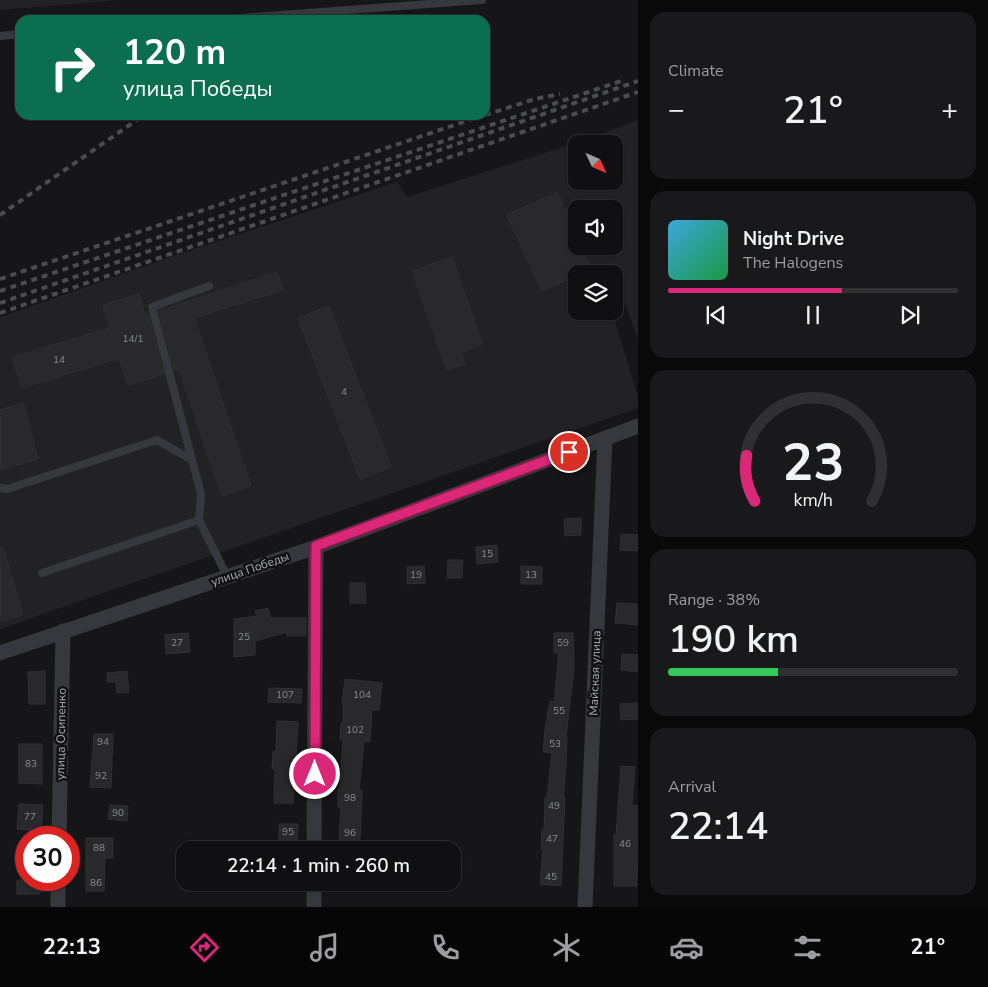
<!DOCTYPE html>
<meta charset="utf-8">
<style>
body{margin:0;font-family:"Nunito Sans",sans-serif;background:#19191b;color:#f1f3f6;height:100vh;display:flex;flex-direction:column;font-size:19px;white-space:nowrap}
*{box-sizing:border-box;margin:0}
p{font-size:16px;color:#9c9d9f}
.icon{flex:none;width:28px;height:28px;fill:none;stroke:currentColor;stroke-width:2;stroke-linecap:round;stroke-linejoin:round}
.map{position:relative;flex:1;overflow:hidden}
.details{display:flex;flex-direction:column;gap:12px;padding:12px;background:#09090a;width:350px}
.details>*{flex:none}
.guide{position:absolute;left:15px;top:15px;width:475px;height:105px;border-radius:15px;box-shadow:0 1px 4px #0004,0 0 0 1px #303032;background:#0b6e4f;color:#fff;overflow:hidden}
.needle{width:32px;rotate:134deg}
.controls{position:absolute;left:568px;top:135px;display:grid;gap:10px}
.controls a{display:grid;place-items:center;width:55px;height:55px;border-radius:10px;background:#101012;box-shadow:0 1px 4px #0004,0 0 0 1px #303032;font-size:25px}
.speed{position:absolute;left:15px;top:826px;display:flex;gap:10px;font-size:25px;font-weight:700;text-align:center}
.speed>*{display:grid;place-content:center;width:65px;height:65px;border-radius:50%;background:#101012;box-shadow:0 1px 4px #0004,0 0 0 1px #303032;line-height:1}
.speed .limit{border:8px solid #d22;background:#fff;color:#111}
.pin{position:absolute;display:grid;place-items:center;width:42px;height:42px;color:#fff;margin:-21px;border:2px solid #fff;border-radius:50%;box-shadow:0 1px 5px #0007}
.me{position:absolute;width:55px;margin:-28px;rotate:0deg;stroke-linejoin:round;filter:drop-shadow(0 0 4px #0008)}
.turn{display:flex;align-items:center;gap:18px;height:105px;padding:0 25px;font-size:22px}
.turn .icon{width:65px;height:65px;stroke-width:2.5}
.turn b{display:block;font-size:35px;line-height:42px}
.big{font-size:38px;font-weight:600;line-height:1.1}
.details .widget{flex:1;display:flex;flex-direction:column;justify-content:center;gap:8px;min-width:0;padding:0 18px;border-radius:15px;background:#19191b}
.details .dial{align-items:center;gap:0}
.dial svg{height:130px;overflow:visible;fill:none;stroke:#303032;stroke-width:7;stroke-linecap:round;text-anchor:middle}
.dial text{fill:#f1f3f6;stroke:none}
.song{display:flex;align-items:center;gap:15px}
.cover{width:60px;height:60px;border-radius:8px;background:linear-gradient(135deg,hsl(200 70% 55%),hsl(140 70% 35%))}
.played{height:5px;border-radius:2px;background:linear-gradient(90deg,#db2777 60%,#303032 60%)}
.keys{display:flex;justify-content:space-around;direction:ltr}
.heat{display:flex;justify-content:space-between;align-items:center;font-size:28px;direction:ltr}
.charge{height:8px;border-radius:4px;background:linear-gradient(90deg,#34c759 38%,#303032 0)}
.trip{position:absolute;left:176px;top:841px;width:285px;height:50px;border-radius:15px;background:#101012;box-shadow:0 1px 4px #0004,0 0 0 1px #303032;font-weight:600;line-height:50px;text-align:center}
.tabs{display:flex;height:80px;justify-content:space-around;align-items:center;background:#060607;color:#9c9d9f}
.tabs .icon{width:35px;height:35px}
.tabs .selected{color:#db2777}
.tabs b{font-size:22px;color:#f1f3f6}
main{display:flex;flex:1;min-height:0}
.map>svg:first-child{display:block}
.built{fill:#222225;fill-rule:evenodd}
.building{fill:#29292c;stroke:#303034}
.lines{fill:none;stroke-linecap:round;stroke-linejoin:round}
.lane{stroke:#37383d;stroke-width:8}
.street{stroke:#37383d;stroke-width:15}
.rail{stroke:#4a4c52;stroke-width:4;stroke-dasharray:6 5;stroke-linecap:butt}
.route-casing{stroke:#8e194d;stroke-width:12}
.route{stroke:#db2777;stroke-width:9}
.labels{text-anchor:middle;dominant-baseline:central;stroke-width:5;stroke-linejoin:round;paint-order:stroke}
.number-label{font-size:10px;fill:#888b94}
.street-label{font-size:12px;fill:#a8adb8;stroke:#111113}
</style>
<main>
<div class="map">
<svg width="638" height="907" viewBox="0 0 638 907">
<rect width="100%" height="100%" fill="#161618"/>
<g class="built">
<polygon points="0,0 120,0 0,10"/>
<path d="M638,120V340L626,305L615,321L638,397V408L0,629V317L188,251L397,182L407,197L588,139ZM576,144H614V181H576ZM576,209H614V246H576ZM576,274H614V311H576Z"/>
</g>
<g class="building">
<polygon points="557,192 576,235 576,246 581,246 591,269 576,274 576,276 542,291 507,215"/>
<polygon points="452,257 482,344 461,352 465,364 447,370 412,271"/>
<polygon points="277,272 283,290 194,318 251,486 222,496 179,369 174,370 159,311"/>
<polygon points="139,294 145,315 148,314 164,374 128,385 119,358 22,388 12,357 110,328 103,305"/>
<polygon points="329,306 391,467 360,479 298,318"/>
<polygon points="23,403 38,459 0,470 0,410"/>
<polygon points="581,518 581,535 565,536 564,519"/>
<polygon points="621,534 638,535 638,551 620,550"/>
<polygon points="497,545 498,562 477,564 476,547"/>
<polygon points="3,547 23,615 0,621 0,548"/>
<polygon points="448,560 463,560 462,578 447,578"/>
<polygon points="424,566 425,583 407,584 407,567"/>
<polygon points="521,566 542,567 542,584 521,584"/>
<polygon points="350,583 365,583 366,603 350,603"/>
<polygon points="617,603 638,604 638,625 615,623"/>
<polygon points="268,608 271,618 306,618 306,636 287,636 287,632 255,641 255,655 234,657 234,619 257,616 255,611"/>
<polygon points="188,633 190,652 166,654 165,635"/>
<polygon points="554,633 573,633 574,668 566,736 567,736 566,765 563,798 565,798 561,886 540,884 543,849 541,849 542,829 544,829 545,797 547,797 552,753 543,752 545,730 550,701 554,702 559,653 554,653"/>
<polygon points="622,654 638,655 638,672 621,670"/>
<polygon points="45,671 45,704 29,704 28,672"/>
<polygon points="127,671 129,692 117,693 116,682 107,682 107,673"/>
<polygon points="345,679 382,683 379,710 372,710 370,742 364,741 359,790 362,790 360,842 339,840 341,807 338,807 338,789 340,789 343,739 340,739 341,723 343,723 343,704 342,704"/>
<polygon points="269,688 302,689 301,703 268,702"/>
<polygon points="638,703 638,719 621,720 620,704"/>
<polygon points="277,721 298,722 293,803 274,803 275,769 272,769 273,751 276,752"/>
<polygon points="94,734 113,734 111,788 90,787"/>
<polygon points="19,744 42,744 42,784 19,783"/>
<polygon points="621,766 635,767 632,805 638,806 637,886 614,886 614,835 616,835"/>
<polygon points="19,804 43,805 41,831 17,829"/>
<polygon points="110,805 128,806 127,821 108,819"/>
<polygon points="279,824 298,824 297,841 279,841"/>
<polygon points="86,838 113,838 113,858 105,858 104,891 86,891"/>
<polygon points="17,880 41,880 40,894 17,894"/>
</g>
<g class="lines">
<g class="lane">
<polyline points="213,20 482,0"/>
<polyline points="0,36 20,34"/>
<polyline points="209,286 152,307 201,494 199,520 227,576"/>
<polyline points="0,488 7,489 157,440 192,460"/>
<polyline points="42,573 199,520"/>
</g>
<g class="street">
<polyline points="0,653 316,547 638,426"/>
<polyline points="59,838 63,631"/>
<polyline points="314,850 316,547"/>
<polyline points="58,907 58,880"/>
<polyline points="314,907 314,882"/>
<polyline points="585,907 605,438"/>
</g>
<g class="rail">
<polyline points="485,115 535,99 560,94"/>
<polyline points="0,215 144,115"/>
<polyline points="0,279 484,115"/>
<polyline points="0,291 621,81"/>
<polyline points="0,303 638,81"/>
<polyline points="0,313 638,92"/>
</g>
</g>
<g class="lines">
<defs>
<polyline id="route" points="315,774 316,546 569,452"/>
</defs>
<use href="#route" class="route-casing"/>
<use href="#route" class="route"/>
</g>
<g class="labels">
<g class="number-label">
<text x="133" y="339">14/1</text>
<text x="59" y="360">14</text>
<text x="344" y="392">4</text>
<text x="487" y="554">15</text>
<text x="416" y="575">19</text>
<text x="531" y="575">13</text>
<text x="244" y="637">25</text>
<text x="177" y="643">27</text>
<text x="563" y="643">59</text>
<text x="285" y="695">107</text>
<text x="362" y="695">104</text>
<text x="559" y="711">55</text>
<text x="355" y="730">102</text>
<text x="103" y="742">94</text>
<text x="555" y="744">53</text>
<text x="31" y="764">83</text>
<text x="101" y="776">92</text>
<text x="350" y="798">98</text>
<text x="554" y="806">49</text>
<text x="118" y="813">90</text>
<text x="30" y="817">77</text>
<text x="288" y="832">95</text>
<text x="350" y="833">96</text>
<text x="552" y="839">47</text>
<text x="625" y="844">46</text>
<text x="99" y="848">88</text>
<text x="551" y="877">45</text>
<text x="96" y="883">86</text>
</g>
<g class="street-label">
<text transform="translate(250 569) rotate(-19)">улица Победы</text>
<text transform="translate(595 673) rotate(-88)">Майская улица</text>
<text transform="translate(61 734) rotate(-89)">улица Осипенко</text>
</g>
</g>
</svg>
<div class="controls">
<a><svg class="needle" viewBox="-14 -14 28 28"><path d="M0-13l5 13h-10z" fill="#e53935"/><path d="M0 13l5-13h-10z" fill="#9c9d9f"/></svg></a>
<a><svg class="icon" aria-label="sound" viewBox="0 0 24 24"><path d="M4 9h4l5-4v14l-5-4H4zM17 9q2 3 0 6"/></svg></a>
<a><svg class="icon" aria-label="layers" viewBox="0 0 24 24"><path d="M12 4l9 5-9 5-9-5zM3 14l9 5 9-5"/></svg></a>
</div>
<div class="speed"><div class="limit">30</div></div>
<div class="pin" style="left:569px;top:452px;background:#d93025"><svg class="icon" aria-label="arrive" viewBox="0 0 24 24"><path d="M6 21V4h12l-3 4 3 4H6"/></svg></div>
<svg class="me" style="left:315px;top:774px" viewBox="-20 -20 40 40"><circle r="17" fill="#db2777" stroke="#fff" stroke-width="3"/><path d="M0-11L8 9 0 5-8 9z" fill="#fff"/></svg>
<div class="trip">22:14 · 1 min · 260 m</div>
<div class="guide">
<div class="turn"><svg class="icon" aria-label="right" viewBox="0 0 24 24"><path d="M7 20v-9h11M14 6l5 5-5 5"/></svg><div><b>120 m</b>улица Победы</div></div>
</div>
</div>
<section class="details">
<div class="widget"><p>Climate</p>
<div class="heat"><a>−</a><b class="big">21°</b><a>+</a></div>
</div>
<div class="widget">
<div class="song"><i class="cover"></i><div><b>Night Drive</b><p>The Halogens</p></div></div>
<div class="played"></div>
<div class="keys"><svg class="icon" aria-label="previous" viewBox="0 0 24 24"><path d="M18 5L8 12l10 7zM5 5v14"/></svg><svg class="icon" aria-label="pause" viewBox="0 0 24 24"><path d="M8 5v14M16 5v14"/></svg><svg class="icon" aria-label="next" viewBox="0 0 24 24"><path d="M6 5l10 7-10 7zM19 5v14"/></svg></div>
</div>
<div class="widget dial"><svg viewBox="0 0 100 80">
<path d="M14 69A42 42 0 1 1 86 69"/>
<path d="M14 69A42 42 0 0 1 9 41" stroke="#db2777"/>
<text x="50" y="56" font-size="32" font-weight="700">23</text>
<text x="50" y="72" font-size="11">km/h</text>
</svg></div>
<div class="widget"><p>Range · 38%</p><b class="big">190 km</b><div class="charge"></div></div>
<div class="widget"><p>Arrival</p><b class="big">22:14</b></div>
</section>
</main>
<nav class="tabs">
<b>22:13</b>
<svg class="icon selected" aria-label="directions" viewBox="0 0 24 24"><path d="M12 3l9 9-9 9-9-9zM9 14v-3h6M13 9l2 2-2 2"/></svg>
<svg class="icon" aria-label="music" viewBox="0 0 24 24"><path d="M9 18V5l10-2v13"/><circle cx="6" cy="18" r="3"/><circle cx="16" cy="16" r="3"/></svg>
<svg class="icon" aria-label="phone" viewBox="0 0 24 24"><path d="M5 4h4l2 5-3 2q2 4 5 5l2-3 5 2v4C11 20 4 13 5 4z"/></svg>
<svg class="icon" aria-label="climate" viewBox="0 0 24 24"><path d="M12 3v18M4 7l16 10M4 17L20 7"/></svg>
<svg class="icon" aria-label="car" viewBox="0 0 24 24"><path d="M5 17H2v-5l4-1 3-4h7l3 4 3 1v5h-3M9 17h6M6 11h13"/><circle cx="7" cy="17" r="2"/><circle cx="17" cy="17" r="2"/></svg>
<svg class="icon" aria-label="filters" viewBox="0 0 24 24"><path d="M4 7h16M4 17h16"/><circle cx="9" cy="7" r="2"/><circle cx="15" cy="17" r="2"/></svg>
<b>21°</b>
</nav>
